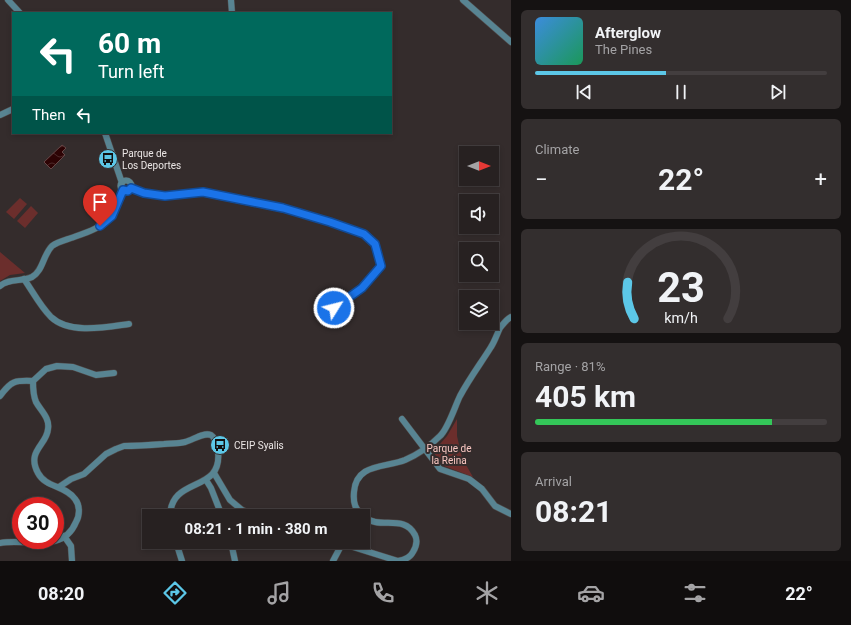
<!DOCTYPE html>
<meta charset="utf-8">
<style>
body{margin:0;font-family:Roboto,sans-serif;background:#332e2e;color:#f1f3f6;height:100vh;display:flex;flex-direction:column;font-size:15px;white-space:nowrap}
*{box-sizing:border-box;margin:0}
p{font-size:13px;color:#a4a3a5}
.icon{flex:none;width:22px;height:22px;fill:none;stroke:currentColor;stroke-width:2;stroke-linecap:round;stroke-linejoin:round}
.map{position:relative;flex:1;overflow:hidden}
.details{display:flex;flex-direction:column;gap:10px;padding:10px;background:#151212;width:340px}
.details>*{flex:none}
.top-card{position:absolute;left:12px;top:12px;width:380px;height:122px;border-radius:0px;box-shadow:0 2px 6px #0003,0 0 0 1px #433e3f;background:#00695c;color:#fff;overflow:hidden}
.needle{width:26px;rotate:90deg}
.buttons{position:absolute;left:459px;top:146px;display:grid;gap:8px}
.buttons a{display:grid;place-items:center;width:40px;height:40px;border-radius:0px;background:#272121;box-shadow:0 2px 6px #0003,0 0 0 1px #433e3f;font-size:20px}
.speed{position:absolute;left:12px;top:497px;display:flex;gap:8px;font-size:20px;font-weight:700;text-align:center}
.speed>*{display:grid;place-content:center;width:52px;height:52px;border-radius:50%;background:#272121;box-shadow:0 2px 6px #0003,0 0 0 1px #433e3f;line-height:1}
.speed .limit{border:6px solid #d22;background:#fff;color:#111}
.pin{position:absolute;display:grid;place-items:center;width:34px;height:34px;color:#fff;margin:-41px -17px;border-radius:50% 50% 50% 0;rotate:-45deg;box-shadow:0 0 4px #0007}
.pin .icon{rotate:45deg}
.me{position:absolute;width:44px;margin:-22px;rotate:54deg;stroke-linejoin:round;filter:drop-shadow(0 0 3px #0008)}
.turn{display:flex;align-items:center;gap:14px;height:84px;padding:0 20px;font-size:18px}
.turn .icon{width:52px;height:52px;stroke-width:2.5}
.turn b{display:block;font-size:28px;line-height:34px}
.then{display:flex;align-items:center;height:38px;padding:0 20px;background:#0003;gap:8px;font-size:15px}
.big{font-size:30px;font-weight:700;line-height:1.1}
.details .widget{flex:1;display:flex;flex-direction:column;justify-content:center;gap:6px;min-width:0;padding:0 14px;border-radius:6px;background:#332e2e}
.details .dial{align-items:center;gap:0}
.dial svg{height:104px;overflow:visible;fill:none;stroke:#433e3f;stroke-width:7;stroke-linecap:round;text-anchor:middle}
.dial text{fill:#f1f3f6;stroke:none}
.song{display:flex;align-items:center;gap:12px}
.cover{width:48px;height:48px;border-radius:6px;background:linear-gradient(135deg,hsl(210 70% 55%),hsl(150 70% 35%))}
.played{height:4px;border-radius:2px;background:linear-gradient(90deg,#5cc7e7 45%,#433e3f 45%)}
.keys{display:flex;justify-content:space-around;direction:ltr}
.heat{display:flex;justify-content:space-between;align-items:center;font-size:22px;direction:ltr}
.charge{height:6px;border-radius:3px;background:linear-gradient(90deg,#34c759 81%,#433e3f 0)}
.trip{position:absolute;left:142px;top:509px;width:228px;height:40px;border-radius:0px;background:#272121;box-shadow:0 2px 6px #0003,0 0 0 1px #433e3f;font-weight:700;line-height:40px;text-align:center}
.menu{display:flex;height:64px;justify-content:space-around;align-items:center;background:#100d0d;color:#a4a3a5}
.menu .icon{width:28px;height:28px}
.menu .current{color:#5cc7e7}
.menu b{font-size:18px;color:#f1f3f6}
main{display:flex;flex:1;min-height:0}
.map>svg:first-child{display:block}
.green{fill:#6b2e2c}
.water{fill:url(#water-waves);stroke:#664747}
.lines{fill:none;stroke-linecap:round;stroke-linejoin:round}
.street-casing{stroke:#514a49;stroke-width:7}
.street{stroke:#588492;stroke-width:6}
.route-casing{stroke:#114b97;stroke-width:10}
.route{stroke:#1a73e8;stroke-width:7}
.labels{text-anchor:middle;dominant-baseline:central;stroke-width:4;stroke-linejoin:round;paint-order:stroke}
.poi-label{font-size:10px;fill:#eae5e4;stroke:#342c2c;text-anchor:start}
.park-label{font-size:10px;fill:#f8c6c1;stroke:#342c2c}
</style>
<main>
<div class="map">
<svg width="511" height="561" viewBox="0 0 511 561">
<defs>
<pattern id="water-waves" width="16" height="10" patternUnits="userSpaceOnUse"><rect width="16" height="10" fill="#2d0304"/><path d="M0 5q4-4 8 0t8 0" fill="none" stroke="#4c2828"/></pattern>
</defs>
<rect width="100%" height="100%" fill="#342c2c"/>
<g class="green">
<polygon points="20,198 27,204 14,219 6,212"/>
<polygon points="31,206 38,213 25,228 17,221"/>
<polygon points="0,252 25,273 10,275 0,281"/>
<polygon points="457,419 457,436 462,458 473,477 444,466 433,452 447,436"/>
</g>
<polygon class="water" points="62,145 66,148 62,152 65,155 51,169 44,162"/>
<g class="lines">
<defs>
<g id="street">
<polyline points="8,0 20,13"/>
<polyline points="231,0 232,13"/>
<polyline points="463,0 511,42"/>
<polyline points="0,115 13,109"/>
<polyline points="105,133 122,183"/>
<circle cx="126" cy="186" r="5.5"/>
<polyline points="131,188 144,193 165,195 203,193 283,209 330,221 364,234 375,245 381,266 362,288 334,308"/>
<path d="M24,279C33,292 40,306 51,317C70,335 107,327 129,324"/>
<path d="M0,286C9,278 22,282 32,277C43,271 43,255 52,246C57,242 65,240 71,238C85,233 102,228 112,216C117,209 120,198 123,190"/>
<path d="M0,396C11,381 15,380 33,381L46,369L57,366L73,367L96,375L114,373"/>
<polyline points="402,419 440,469 469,479 482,489 495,506 511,514"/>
<polyline points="214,473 230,500 242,510 257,516"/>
<polyline points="206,480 211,488 222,516"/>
<path d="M59,487L71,479L84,474L106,454L116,449L124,446C137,446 151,445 164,444C171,443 178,444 185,442C193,440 203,432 211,435C216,438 217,446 218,451C223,494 171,475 170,516"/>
<path d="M363,516C355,509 353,503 354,492C356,463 385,468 405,460C419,454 430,446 440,436C448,429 455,406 460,396C469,379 481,363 491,347C495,341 497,334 500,328C503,324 507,319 511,317"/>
<polyline points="64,536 71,546 72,561"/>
<polyline points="176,542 182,561"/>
<polyline points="231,542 235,561"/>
<path d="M337,542L398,561C404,560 410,558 413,552C416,547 418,541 415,535C403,513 380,531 363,516"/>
<path d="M0,543C26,538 63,554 76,522C80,515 80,505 75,499C65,485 46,488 38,473C26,451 47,445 48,429C50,418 41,411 36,402C33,395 33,388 33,381"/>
<polyline points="333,561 342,544"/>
</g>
</defs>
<use href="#street" class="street-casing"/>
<use href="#street" class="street"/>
</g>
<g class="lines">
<defs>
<polyline id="route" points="100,226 112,216 123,190 128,191 131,188 144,193 165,196 203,192 283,208 330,222 364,234 375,244 381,266 362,288 334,308"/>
</defs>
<use href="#route" class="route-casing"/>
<use href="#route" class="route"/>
</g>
<defs>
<symbol id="bus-disc" viewBox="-11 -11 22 22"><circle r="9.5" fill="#5cc7e7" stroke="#342c2c"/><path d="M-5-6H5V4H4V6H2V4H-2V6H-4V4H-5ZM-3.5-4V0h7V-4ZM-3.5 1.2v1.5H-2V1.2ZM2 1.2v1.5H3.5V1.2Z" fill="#111"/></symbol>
</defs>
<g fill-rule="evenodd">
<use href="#bus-disc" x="97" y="148" width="22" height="22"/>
<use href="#bus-disc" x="209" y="434" width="22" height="22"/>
</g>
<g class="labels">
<g class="poi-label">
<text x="122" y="153">Parque de<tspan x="122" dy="12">Los Deportes</tspan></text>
<text x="234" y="445">CEIP Syalis</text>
</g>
<g class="park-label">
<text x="449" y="448">Parque de<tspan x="449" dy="12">la Reina</tspan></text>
</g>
</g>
</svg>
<div class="buttons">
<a><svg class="needle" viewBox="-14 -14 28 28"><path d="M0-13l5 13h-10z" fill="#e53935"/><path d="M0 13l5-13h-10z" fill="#a4a3a5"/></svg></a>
<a><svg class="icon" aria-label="sound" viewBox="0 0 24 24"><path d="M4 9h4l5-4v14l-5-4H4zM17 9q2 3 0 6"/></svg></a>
<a><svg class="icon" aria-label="search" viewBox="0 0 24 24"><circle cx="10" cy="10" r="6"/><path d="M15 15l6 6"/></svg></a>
<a><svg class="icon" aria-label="layers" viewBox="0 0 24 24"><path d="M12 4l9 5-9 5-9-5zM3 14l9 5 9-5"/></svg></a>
</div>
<div class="speed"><div class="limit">30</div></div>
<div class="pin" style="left:100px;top:226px;background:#d93025"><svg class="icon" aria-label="arrive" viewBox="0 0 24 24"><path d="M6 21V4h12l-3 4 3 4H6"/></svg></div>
<svg class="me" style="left:334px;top:308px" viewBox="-20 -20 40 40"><circle r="17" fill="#1a73e8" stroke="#fff" stroke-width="3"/><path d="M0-11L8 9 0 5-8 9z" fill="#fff"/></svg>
<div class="trip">08:21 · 1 min · 380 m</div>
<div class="top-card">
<div class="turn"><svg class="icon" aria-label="left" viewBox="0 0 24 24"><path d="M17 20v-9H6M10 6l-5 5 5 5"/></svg><div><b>60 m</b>Turn left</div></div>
<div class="then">Then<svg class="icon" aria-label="left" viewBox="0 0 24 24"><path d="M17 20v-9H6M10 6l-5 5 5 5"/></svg></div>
</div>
</div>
<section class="details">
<div class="widget">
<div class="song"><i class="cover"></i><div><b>Afterglow</b><p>The Pines</p></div></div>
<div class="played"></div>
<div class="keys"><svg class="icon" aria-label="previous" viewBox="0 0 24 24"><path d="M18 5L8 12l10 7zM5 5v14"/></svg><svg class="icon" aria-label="pause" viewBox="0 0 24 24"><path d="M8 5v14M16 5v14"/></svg><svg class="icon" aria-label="next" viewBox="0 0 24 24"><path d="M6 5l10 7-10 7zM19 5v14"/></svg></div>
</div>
<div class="widget"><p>Climate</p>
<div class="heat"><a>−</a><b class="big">22°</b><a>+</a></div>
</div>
<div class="widget dial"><svg viewBox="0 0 100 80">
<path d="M14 69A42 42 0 1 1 86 69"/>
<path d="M14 69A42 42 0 0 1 9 41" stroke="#5cc7e7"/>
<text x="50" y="56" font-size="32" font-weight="700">23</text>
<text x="50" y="72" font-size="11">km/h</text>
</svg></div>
<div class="widget"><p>Range · 81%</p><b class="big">405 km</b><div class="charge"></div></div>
<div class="widget"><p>Arrival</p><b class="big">08:21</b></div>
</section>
</main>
<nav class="menu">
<b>08:20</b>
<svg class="icon current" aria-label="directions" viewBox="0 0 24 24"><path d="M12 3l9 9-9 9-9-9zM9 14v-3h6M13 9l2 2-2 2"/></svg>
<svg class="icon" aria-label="music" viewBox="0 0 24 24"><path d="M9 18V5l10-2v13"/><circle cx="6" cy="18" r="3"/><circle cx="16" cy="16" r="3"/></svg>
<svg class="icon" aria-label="phone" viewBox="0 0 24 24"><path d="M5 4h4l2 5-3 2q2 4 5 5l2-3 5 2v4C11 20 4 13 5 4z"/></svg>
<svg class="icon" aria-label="climate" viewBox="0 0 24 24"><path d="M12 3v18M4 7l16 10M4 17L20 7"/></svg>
<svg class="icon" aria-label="car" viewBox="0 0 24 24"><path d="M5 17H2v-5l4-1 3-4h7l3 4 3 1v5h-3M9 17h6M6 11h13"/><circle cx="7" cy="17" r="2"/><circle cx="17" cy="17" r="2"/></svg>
<svg class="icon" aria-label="filters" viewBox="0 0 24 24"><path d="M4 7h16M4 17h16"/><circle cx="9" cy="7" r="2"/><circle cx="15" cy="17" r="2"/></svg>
<b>22°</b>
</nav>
